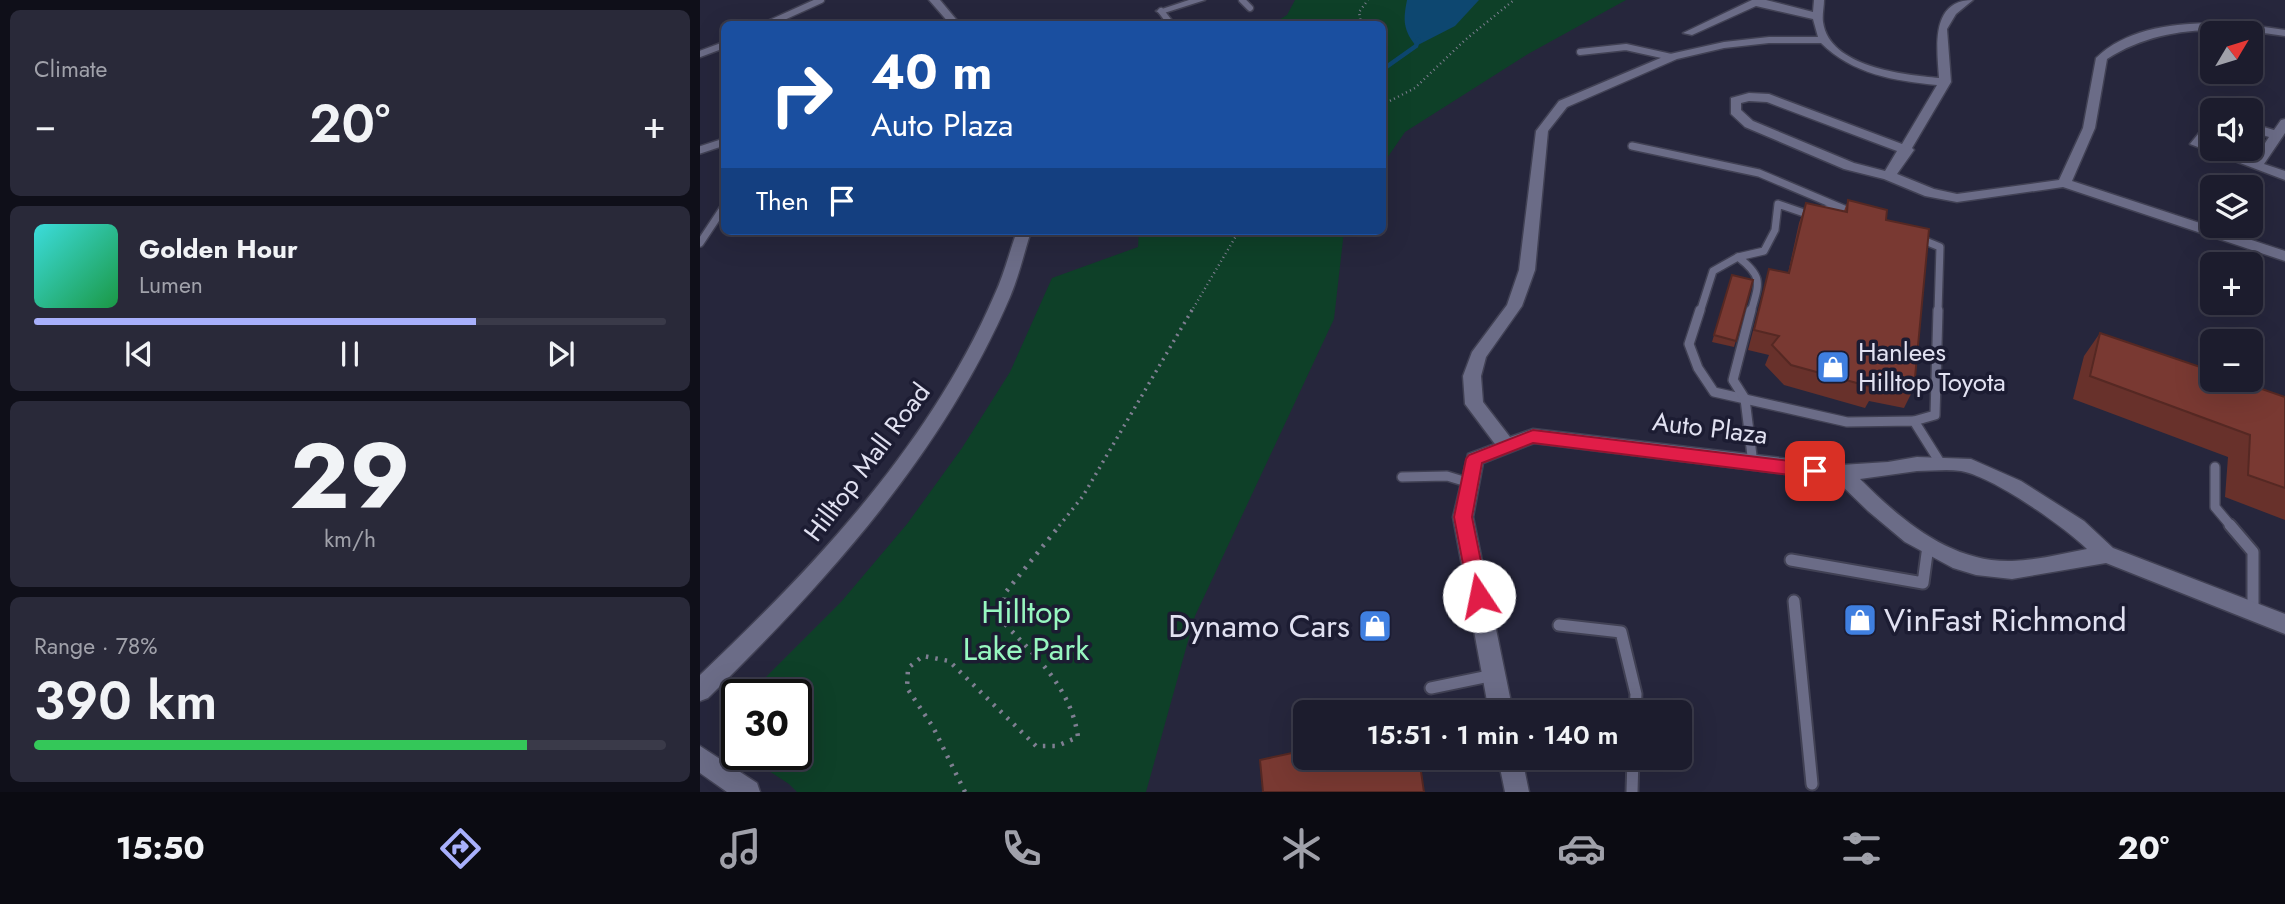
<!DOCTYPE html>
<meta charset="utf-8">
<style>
body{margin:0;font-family:Jost,sans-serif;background:#292939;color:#f1f3f6;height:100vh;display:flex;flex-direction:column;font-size:26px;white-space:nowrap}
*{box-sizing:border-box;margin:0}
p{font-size:23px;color:#a0a1aa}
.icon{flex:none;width:38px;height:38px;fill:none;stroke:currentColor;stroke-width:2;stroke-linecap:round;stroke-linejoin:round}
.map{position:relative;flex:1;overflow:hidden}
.side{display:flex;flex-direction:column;gap:10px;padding:10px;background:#0f0f19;width:700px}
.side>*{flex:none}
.hud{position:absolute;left:21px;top:21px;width:665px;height:214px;border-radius:10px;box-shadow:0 7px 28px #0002,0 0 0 2px #3a3a49;background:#1a4fa0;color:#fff;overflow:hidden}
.needle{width:46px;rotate:52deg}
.tools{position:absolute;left:1500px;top:21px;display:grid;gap:14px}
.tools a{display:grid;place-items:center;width:63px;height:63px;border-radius:10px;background:#1c1c2d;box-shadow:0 7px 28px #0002,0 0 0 2px #3a3a49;font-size:35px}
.speed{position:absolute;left:21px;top:679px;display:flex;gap:14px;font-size:35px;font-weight:700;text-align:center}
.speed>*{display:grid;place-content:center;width:91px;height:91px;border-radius:50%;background:#1c1c2d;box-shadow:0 7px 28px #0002,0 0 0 2px #3a3a49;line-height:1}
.speed .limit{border:4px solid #111;border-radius:10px;background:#fff;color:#111}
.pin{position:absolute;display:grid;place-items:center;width:60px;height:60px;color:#fff;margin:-30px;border-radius:14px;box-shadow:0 4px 10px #0006}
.me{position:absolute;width:77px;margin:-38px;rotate:349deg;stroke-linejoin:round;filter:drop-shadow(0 0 5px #0008)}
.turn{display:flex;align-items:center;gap:24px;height:147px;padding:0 35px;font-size:32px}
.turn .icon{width:91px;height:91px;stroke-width:2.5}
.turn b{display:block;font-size:49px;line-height:60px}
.then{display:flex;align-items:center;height:66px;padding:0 35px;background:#0003;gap:14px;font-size:26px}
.big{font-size:52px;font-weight:600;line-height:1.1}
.side .tile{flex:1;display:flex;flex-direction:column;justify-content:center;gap:10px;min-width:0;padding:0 24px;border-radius:10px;background:#292939}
.side .dial{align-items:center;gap:0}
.dial b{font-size:91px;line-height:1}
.song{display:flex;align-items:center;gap:21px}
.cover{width:84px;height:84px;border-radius:10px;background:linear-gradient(135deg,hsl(180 70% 55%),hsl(140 70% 35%))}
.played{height:7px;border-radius:4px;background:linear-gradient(90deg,#a8b0fc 70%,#3a3a49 70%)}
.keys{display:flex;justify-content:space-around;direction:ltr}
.heat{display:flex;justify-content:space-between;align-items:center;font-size:38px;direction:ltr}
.charge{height:10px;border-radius:5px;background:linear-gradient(90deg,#34c759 78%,#3a3a49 0)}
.trip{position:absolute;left:593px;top:700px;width:399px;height:70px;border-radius:10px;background:#1c1c2d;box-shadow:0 7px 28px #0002,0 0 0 2px #3a3a49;font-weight:600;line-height:70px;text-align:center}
.dock{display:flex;height:112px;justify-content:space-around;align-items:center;background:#0b0b12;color:#a0a1aa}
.dock .icon{width:49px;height:49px}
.dock .current{color:#a8b0fc}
.dock b{font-size:32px;color:#f1f3f6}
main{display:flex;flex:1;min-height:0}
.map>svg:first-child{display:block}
.green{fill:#0e4028}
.water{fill:#0d4770}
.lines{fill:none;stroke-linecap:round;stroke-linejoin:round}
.stream{stroke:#0d4770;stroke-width:4.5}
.lane-far3-casing{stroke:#414154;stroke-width:9}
.lane-far2-casing{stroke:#414154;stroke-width:10}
.lane-far1-casing{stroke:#414154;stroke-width:12}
.lane-casing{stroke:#414154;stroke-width:15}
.street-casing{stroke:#414154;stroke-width:3}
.secondary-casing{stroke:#414154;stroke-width:3}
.path-far2{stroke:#7f7f92;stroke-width:2.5;stroke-dasharray:1 3.5;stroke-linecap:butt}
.path-far1{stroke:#7f7f92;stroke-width:3.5;stroke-dasharray:2 5;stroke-linecap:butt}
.path{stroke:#7f7f92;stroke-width:4.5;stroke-dasharray:2.5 7;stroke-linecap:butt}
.lane-far3{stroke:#6b6c87;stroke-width:6}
.lane-far2{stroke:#6b6c87;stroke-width:7}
.lane-far1{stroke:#6b6c87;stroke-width:9}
.lane{stroke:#6b6c87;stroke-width:11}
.street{fill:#6b6c87;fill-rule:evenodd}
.secondary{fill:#6b6c87;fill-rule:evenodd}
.wall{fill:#68312b}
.building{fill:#793932;stroke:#552823;stroke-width:2}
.route{fill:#e11d48;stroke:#92132f;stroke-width:2}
.labels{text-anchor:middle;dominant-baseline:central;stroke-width:7;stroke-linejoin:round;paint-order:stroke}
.poi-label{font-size:26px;fill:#e1e1f1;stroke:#1c1c32;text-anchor:start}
.street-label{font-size:26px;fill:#e1e1f1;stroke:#1c1c32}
.near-park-label{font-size:32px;fill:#97f7c0;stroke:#1c1c32}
.near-poi-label{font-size:32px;fill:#e1e1f1;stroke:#1c1c32;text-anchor:start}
</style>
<main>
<section class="side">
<div class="tile"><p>Climate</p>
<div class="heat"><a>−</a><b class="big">20°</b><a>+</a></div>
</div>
<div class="tile">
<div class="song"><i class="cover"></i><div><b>Golden Hour</b><p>Lumen</p></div></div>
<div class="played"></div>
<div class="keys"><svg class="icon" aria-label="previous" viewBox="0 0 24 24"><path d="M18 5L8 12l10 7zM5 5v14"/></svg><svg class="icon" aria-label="pause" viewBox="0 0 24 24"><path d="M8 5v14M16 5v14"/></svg><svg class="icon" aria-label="next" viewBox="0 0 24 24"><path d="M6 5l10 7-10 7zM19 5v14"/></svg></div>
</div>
<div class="tile dial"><b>29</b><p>km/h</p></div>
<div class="tile"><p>Range · 78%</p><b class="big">390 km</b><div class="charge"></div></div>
</section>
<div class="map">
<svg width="1585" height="792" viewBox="0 0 1585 792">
<rect width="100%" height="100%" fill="#26263c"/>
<g class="green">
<polygon points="595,0 926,0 828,54 705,132 683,164 682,24 572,24 587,15"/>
<polygon points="439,231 644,231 634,319 495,616 446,792 97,792 89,784 43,754 96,754 96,695 48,695 141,602 207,524 262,448 310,372 352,278 438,247"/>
</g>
<path class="water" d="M707,0H779L755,26L716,46C703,30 703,20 707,0Z"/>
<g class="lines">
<polyline class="stream" points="682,70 716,46 718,40"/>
<defs>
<g id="lane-far3">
<polyline points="542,0 550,8"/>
<polyline points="461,11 471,24"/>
<polyline points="68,24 121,0"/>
<polyline points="880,52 926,47 971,57"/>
<polyline points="0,54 24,45"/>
</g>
<g id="lane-far2">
<polyline points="932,146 1059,173 1156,214"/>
<polyline points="0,150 24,142"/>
<polyline points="1218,238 1240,247 1238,312"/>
<polyline points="0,243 24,207"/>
<path d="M1038,257C1064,277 1059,283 1051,312"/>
<polyline points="1000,312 1013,271 1038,257 1064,251 1075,230 1078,204 1107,214 1135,207"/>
</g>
<g id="lane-far1">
<polyline points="1000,310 989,344 998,368 1014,392 1147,422 1214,421 1241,464"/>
<polyline points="1051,310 1033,380 1045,399 1053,464"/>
<polyline points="1214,421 1235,415 1238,310"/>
<polyline points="1515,467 1515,507 1531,526"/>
<polyline points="702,477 747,476 770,483"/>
</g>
<g id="lane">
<polyline points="1530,525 1553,552 1553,610"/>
<polyline points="1091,560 1223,583 1228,546"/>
<polyline points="1094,601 1112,784"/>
<polyline points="859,625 921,632 936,694 935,712"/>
<polyline points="731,688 794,675"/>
<polyline points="932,792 933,758"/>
</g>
<g id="street">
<polygon points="489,0 505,0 461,14 456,11"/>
<path d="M1052,0H1066L1113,12L1114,0H1124C1124,7 1122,15 1123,22C1129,67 1204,75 1239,78C1237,48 1230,0 1273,0L1256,14L1247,29L1251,82L1212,148L1214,150L1197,174L1234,189L1257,194L1359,180L1383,128L1396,58C1441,14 1529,21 1585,30V36C1523,27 1462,24 1407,59L1395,128L1372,181L1585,251V261L1363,187L1257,202L1225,196L1184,179L1144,169L1045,127L1031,114V98L1049,93L1069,94L1202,144L1237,85C1195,81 1152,74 1121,43H1069L1024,48L977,59L867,107L848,131L835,270L822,306L786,357L781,376L783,402L810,437L833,429L1141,465L1188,462L1217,457L1271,459L1321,481L1384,521L1413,548L1585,614V634L1406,563L1312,579L1276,575L1253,568L1205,542L1168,511L1136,480L834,443L783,463L773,517L813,712H789L753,517L768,454L795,444L765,404L763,376L772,352L807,305L819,270L836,131L859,101L970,54L1024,42L1069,37H1118L1113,19L1056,6L992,35L983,33ZM1049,101L1067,102L1197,151L1185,171L1154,163L1053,121L1041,110V103ZM1217,471C1231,471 1247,469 1261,471C1294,477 1363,526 1387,549C1362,554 1337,560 1312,561C1251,563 1201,520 1160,479Z"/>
<polygon points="1585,119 1585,133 1564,164 1585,171 1585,180 1490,144 1508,122 1512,121 1512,133 1504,143 1512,145 1512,149 1522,149 1554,160 1569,137 1550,131 1550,123 1574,130 1581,120"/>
<polygon points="0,746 57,783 60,792 27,792 0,773"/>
<polygon points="798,758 822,758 829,792 805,792"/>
</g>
<g id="secondary">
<polygon points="229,0 240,0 260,24 250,24"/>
<path d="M317,231H331C324,253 319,276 310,297C243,453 128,580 8,698L0,701V675C116,565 230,444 294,296C304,275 309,253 317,231Z"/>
</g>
</defs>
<use href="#lane-far3" class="lane-far3-casing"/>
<use href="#lane-far2" class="lane-far2-casing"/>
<use href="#lane-far1" class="lane-far1-casing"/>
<use href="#lane" class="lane-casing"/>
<use href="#street" class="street-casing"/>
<use href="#secondary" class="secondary-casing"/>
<g class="path-far2">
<polyline points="661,24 659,12 668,0"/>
<polyline points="682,105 715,88 765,40 814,0"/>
<polyline points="491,312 539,231"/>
</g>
<polyline class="path-far1" points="359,526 383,496 492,310"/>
<path class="path" d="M265,792L233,727L207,688L208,668L223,656L249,661L336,746H357L378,737C371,687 335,656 302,621L305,593L360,525"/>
<use href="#lane-far3" class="lane-far3"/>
<use href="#lane-far2" class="lane-far2"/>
<use href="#lane-far1" class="lane-far1"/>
<use href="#lane" class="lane"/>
<use href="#street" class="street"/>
<use href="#secondary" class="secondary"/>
</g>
<g class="wall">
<polygon points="1148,200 1186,220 1214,388 1204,408 1169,401 1165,408 1084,385 1065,365 1069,355 1048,350 1069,269 1088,273 1099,223 1106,203 1144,211"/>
<polygon points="1032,275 1053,280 1034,347 1012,342"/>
<polygon points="1400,333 1585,397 1585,520 1525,497 1528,457 1373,399 1384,356"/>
</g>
<g class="building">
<polygon points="1148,200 1187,210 1186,220 1229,229 1214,388 1177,380 1175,388 1091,365 1072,345 1079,336 1054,330 1069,269 1089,273 1106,203 1147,212"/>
<polygon points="1032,275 1053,280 1036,341 1014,335"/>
<polygon points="1400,333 1512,371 1512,380 1536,380 1585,397 1585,488 1548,475 1550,435 1390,376"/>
<polygon points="606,750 606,758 719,758 724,792 563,792 560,760"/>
</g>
<polygon class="route" points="833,430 1115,464 1121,466 1124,471 1121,476 1115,478 833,443 782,463 772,517 788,596 785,602 779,604 772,602 769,596 754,517 766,459 769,455"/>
<defs>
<symbol id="shop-square" viewBox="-11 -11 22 22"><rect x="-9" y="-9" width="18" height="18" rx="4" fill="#3f7fe0" stroke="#1c1c32"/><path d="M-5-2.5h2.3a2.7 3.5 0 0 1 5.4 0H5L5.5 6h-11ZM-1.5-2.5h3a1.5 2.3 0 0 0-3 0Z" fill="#fff"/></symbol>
</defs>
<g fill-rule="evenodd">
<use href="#shop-square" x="1114" y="348" width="38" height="38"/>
<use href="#shop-square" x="1141" y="601" width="38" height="38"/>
<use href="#shop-square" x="656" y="607" width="38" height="38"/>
</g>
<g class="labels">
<g class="poi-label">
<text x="1158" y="352">Hanlees<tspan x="1158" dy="30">Hilltop Toyota</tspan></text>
</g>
<g class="street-label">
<text transform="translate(1010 428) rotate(7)">Auto Plaza</text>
<text transform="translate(167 462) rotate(-53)">Hilltop Mall Road</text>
</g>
<g class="near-park-label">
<text x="326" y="612">Hilltop<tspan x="326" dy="37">Lake Park</tspan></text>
</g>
<g class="near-poi-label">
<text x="1184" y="620">VinFast Richmond</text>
<text x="650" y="626" text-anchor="end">Dynamo Cars</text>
</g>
</g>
</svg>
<div class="tools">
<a><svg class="needle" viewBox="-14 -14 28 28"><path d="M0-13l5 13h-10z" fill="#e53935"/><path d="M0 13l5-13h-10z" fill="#a0a1aa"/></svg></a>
<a><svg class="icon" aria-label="sound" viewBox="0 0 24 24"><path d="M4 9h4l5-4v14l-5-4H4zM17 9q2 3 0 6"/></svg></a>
<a><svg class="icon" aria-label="layers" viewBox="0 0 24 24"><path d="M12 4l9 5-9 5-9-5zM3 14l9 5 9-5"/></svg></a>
<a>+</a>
<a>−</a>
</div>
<div class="speed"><div class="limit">30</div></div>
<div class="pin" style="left:1115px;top:471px;background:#d93025"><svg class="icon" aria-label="arrive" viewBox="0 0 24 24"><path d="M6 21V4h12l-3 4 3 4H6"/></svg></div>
<svg class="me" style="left:779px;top:596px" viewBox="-20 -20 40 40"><circle r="19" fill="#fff"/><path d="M0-13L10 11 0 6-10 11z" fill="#e11d48"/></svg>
<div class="trip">15:51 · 1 min · 140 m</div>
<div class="hud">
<div class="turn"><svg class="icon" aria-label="right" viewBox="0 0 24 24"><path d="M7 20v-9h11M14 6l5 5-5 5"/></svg><div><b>40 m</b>Auto Plaza</div></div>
<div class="then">Then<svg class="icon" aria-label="arrive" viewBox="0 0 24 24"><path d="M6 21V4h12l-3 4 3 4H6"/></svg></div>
</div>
</div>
</main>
<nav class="dock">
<b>15:50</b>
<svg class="icon current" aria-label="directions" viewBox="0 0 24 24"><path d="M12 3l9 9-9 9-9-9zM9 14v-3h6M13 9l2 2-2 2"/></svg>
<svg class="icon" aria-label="music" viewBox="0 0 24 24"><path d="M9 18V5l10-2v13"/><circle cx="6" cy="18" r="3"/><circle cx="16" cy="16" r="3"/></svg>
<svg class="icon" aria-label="phone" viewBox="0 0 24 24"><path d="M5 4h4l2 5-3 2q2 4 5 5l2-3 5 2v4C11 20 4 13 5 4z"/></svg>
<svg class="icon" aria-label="climate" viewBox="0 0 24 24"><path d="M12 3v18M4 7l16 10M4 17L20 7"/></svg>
<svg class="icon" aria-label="car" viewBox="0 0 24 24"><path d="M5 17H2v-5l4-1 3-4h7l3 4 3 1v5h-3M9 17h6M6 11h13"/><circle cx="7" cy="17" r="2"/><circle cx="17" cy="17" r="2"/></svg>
<svg class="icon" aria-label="filters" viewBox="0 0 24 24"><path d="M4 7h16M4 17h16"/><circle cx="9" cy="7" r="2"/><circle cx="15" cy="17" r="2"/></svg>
<b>20°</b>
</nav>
